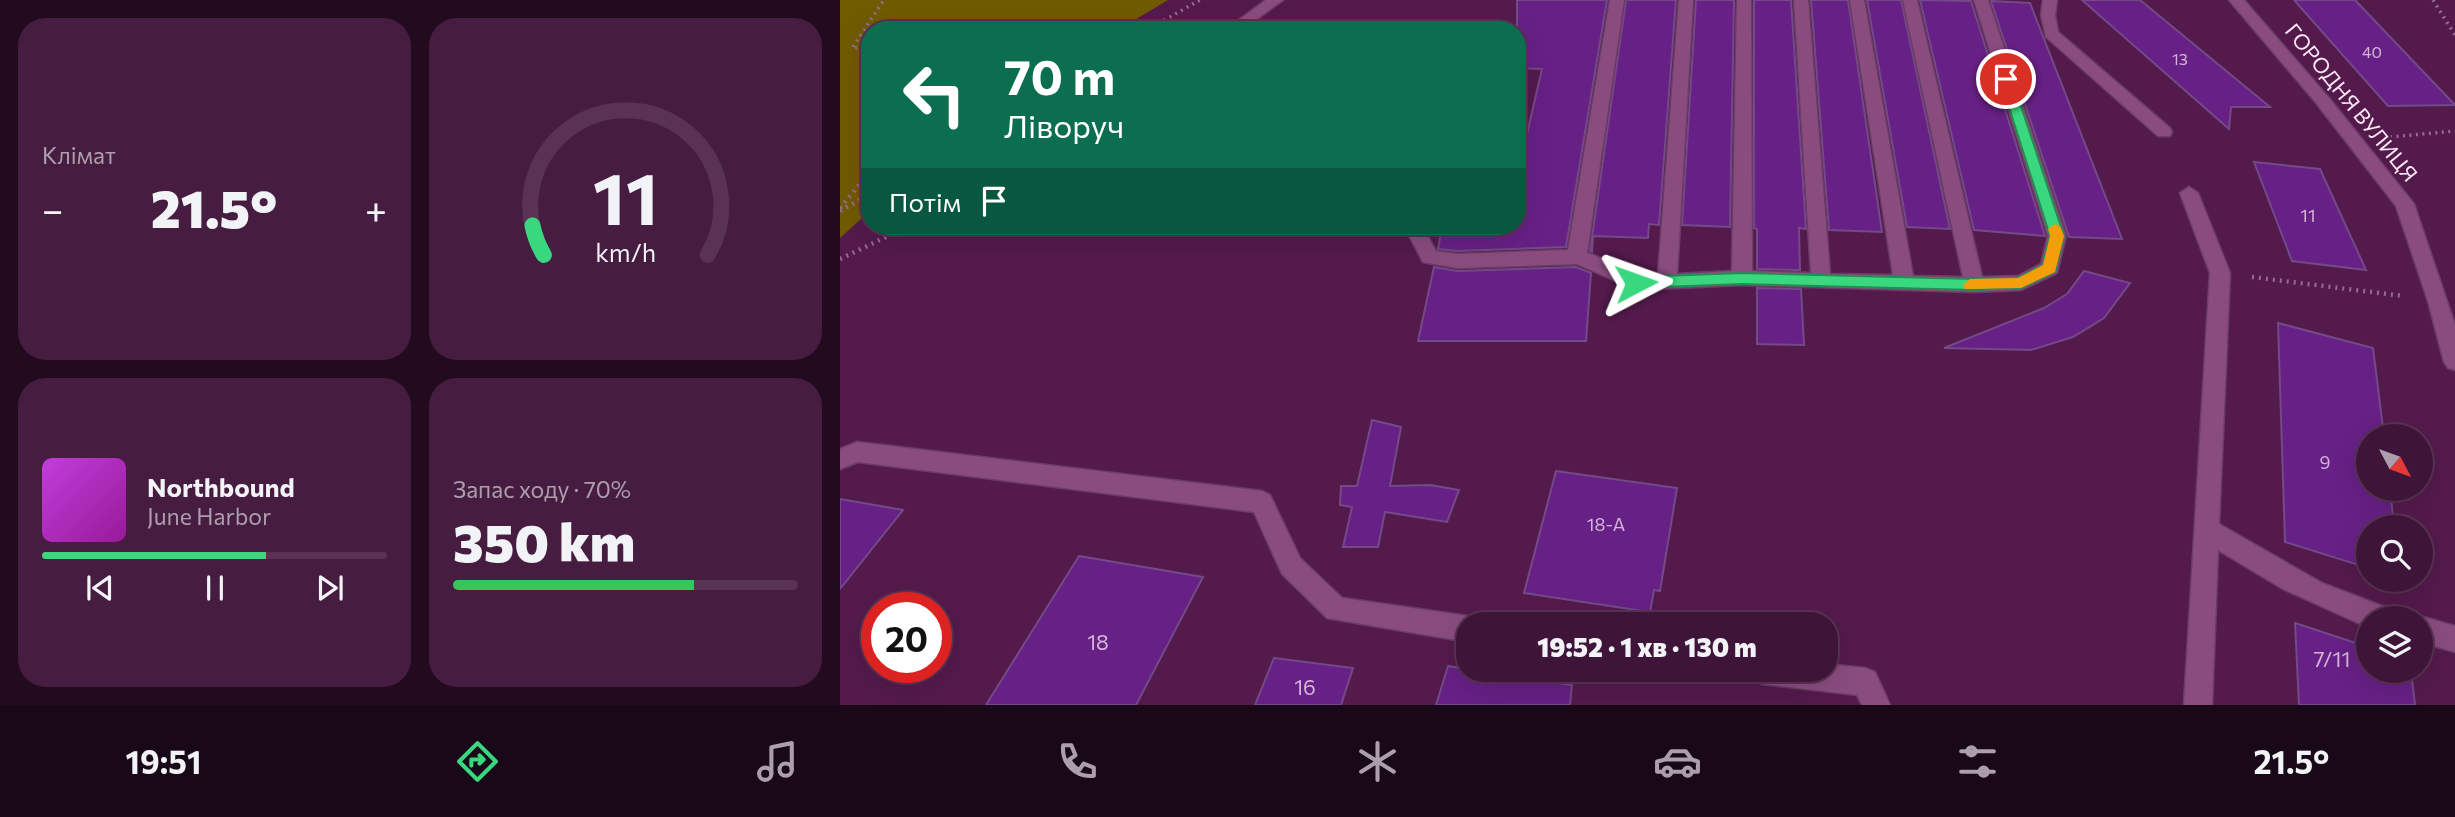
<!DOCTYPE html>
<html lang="uk">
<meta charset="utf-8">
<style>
body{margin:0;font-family:Commissioner,sans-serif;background:#461d41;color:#f1f3f6;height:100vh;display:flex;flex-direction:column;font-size:26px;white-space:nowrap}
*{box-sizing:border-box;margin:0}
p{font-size:23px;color:#ad9eae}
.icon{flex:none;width:38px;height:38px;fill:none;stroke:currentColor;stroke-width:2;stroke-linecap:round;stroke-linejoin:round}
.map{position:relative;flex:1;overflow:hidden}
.sheet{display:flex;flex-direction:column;gap:18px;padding:18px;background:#230b1f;width:840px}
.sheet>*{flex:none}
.hud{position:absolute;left:21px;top:21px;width:665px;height:214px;border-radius:28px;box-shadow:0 7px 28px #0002,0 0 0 2px #583353;background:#0b6e4f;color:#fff;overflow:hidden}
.needle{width:46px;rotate:131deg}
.buttons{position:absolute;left:1516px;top:424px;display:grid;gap:14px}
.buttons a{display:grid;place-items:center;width:77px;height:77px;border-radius:50%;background:#3f1439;box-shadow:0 7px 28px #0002,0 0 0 2px #583353;font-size:35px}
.speed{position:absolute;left:21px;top:592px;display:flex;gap:14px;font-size:35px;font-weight:700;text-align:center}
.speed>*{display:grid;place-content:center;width:91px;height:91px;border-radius:50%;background:#3f1439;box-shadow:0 7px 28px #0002,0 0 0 2px #583353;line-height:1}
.speed .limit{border:10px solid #d22;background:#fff;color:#111}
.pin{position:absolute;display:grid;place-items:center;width:60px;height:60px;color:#fff;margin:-30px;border:4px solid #fff;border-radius:50%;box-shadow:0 2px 7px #0007}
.me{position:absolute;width:77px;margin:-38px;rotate:86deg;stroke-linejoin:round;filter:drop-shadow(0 0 5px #0008)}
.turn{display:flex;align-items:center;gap:24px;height:147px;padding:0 28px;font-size:32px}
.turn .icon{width:91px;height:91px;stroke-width:2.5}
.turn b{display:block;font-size:49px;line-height:60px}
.then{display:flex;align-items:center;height:66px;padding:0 28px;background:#0003;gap:14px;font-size:26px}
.big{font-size:52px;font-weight:800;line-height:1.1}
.sheet .tile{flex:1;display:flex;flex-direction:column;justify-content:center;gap:10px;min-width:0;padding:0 24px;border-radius:28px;background:#461d41}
.sheet .dial{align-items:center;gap:0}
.dial svg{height:182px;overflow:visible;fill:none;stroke:#583353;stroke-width:7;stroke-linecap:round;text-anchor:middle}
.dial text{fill:#f1f3f6;stroke:none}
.song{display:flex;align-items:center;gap:21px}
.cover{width:84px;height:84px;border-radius:10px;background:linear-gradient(135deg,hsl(290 70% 55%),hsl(300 70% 35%))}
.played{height:7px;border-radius:4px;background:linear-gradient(90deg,#39d87f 65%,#583353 65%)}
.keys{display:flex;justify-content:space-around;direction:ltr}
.heat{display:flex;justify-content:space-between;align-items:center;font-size:38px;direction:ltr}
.charge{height:10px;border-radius:5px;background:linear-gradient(90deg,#34c759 70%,#583353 0)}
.sheet .tiles{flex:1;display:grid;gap:18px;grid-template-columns:repeat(2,1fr)}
.trip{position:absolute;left:616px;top:612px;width:382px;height:70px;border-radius:28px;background:#3f1439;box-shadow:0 7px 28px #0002,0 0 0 2px #583353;font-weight:800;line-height:70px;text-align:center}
.menu{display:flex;height:112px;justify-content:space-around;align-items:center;background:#190817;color:#ad9eae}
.menu .icon{width:49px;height:49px}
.menu .selected{color:#39d87f}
.menu b{font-size:32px;color:#f1f3f6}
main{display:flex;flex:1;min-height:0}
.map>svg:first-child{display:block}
.forest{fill:#705b00}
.building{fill:#672085;stroke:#734988;stroke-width:2}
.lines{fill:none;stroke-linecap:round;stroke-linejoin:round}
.minor-casing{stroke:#6b3c64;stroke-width:3}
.path-far1{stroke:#966b8f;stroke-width:3.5;stroke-dasharray:2 4.5;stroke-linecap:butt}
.path{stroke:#966b8f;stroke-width:4.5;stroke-dasharray:2 5;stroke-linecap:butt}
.minor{fill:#8a4c7f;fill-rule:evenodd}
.route{fill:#39d87f;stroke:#258c53;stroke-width:2}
.slow{fill:#f59e0b}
.labels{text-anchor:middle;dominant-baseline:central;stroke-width:5;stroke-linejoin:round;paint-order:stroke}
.far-number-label{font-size:16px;fill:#d6b4da}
.number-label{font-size:18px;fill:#d6b4da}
.street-label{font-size:21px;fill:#fbe6f6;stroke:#541a4c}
.near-number-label{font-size:21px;fill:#d6b4da}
</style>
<main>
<section class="sheet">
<div class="tiles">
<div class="tile"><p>Клімат</p>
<div class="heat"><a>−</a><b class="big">21.5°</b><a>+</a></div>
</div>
<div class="tile dial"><svg viewBox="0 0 100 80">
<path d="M14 69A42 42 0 1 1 86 69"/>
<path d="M14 69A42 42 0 0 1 9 56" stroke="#39d87f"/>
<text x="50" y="56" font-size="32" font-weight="700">11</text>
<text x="50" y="72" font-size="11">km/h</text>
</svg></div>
<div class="tile">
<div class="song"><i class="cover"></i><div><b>Northbound</b><p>June Harbor</p></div></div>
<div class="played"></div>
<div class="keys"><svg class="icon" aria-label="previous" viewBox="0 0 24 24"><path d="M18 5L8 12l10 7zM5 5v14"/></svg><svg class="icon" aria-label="pause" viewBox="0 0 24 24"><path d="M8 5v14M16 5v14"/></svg><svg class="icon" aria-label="next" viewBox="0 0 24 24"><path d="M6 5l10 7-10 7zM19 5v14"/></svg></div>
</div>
<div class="tile"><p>Запас ходу · 70%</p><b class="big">350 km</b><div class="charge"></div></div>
</div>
</section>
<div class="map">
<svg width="1615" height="705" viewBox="0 0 1615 705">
<rect width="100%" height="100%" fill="#541a4c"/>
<polygon class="forest" points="0,0 328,0 278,30 30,30 30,211 0,238"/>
<g class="building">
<polygon points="677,0 767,0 726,247 617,251 598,249 602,226 677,226 677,177 702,69 677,68"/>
<polygon points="786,0 836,0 819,225 809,224 808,238 753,236 752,252 750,251"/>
<polygon points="856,0 894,0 890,227 842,225"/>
<polygon points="914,0 951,0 966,229 959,228 960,270 917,269 917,229 914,228"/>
<polygon points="971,0 1008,0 1042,232 989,230"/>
<polygon points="1027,0 1061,0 1110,229 1067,227"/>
<polygon points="1080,0 1131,1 1205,236 1134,230"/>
<polygon points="1242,0 1300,0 1430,107 1391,107 1389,129"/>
<polygon points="1454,0 1515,0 1615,105 1548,106"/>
<polygon points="1151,1 1190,3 1282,239 1229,237"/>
<polygon points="1414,162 1480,169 1526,270 1452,261"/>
<polygon points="594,267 617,271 736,267 751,273 746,341 578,341"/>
<polygon points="1244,271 1290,283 1264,318 1233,337 1191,350 1104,348 1204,308 1227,294"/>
<polygon points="917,288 961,289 964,345 917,344"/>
<polygon points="1438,323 1533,348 1544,436 1528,436 1528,488 1550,488 1554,527 1528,527 1528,568 1445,542"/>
<polygon points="532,420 561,427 550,486 590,485 619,490 607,522 545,512 538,547 503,547 512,507 500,505 501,486 517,486"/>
<polygon points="716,471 837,488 820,591 814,590 810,612 684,593"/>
<polygon points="0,499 63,510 0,589"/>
<polygon points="239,556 363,577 296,705 146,705"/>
<polygon points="1455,623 1528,647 1528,670 1571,670 1575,705 1459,705"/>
<polygon points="434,658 513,668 501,705 415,705"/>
<polygon points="608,666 732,685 730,705 596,705"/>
</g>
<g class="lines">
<defs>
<g id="minor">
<polygon points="426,0 443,0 402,30 385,30"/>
<path d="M770,0H784L747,253C774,261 789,276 818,275L839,0H853L837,274L892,271L897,0H911L912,271L971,273L954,0H968L990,274L1053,275L1010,0H1024L1073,276L1123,277L1063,0H1077L1142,277L1178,276L1201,264L1208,236L1134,0H1148L1226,236L1217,273L1181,290L1134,292L902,285L796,290L737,264L617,268L583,262L564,226H582L596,251L617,254L728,250Z"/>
<polygon points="1203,0 1217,0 1215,15 1218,32 1330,128 1332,132 1330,136 1318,136 1206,37 1201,15"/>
<polygon points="1389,0 1404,0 1489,98 1574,204 1615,325 1615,370 1608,368 1604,362 1588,301 1556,206 1477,104"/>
<polygon points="1349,187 1358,193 1390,273 1379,524 1482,583 1550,609 1554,618 1528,618 1528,626 1518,623 1443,589 1378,550 1372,705 1344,705 1370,273 1340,193"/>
<polygon points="17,442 422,491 430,495 460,558 502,598 628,616 637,620 639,625 628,625 628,642 487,618 442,574 414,512 18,462 0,469 0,449"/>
<polygon points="1580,616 1615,626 1615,652 1580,642 1580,618 1576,618"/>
<polygon points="985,664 1025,668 1035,672 1050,705 1022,705 1017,695 923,684 913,680 910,670 985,670"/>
</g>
</defs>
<use href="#minor" class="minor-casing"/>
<g class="path-far1">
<polyline points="1593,0 1615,35"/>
<polyline points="256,30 317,24"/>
<polyline points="307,30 360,0"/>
<polyline points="30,47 12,48 44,0"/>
<polyline points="1550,137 1615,131"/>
<polyline points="18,186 30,172"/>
</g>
<g class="path">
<polyline points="0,208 20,184"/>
<polyline points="0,211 30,194"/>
<polyline points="0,259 69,226"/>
<polyline points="1412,277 1563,296"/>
</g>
<use href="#minor" class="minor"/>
</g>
<polygon class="route" points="1166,75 1172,79 1224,236 1215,272 1181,288 1134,290 902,284 796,288 788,283 796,277 902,273 1134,279 1178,278 1203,265 1210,236 1160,79"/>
<polygon class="slow" points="1215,224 1220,226 1224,236 1215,272 1181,288 1125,289 1123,285 1130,279 1178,278 1203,265 1210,236 1208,229"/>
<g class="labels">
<g class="far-number-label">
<text x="1532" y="51">40</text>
<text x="1340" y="58">13</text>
</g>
<g class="number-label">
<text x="1468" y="215">11</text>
<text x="1485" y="462">9</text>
<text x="766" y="524">18-А</text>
</g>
<g class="street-label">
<text transform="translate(1512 102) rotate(51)">ГОРОДНЯ ВУЛИЦЯ</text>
</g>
<g class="near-number-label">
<text x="258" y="641">18</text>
<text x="1492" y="658">7/11</text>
<text x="465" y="686">16</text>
</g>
</g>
</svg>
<div class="buttons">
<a><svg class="needle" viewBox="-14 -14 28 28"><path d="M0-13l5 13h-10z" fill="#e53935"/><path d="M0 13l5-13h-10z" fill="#ad9eae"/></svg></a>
<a><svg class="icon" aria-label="search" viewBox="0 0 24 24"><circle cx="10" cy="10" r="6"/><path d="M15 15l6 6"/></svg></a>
<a><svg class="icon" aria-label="layers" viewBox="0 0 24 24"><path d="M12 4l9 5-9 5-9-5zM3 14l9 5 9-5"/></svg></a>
</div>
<div class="speed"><div class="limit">20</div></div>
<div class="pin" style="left:1166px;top:79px;background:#d93025"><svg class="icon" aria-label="arrive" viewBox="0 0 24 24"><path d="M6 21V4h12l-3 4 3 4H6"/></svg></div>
<svg class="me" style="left:796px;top:283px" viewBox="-20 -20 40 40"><path d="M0-17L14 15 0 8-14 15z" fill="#39d87f" stroke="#fff" stroke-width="4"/></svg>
<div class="trip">19:52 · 1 хв · 130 m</div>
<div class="hud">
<div class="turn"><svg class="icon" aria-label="left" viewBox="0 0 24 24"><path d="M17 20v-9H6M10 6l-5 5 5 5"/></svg><div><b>70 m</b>Ліворуч</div></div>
<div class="then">Потім<svg class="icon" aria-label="arrive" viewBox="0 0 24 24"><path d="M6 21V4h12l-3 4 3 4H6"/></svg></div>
</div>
</div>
</main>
<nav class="menu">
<b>19:51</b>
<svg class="icon selected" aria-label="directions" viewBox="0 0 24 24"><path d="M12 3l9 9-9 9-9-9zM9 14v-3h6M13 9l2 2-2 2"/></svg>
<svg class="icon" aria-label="music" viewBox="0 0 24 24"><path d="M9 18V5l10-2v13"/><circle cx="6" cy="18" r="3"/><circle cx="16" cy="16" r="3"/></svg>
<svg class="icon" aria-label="phone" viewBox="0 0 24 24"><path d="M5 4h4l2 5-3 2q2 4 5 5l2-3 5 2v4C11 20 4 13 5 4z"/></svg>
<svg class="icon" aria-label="climate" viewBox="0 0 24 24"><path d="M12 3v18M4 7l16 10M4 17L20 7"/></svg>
<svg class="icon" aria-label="car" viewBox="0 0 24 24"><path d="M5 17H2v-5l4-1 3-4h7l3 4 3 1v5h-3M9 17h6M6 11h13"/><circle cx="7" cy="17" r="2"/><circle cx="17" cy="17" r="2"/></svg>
<svg class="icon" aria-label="filters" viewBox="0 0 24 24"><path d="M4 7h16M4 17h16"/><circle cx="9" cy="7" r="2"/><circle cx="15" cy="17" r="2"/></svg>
<b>21.5°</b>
</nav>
